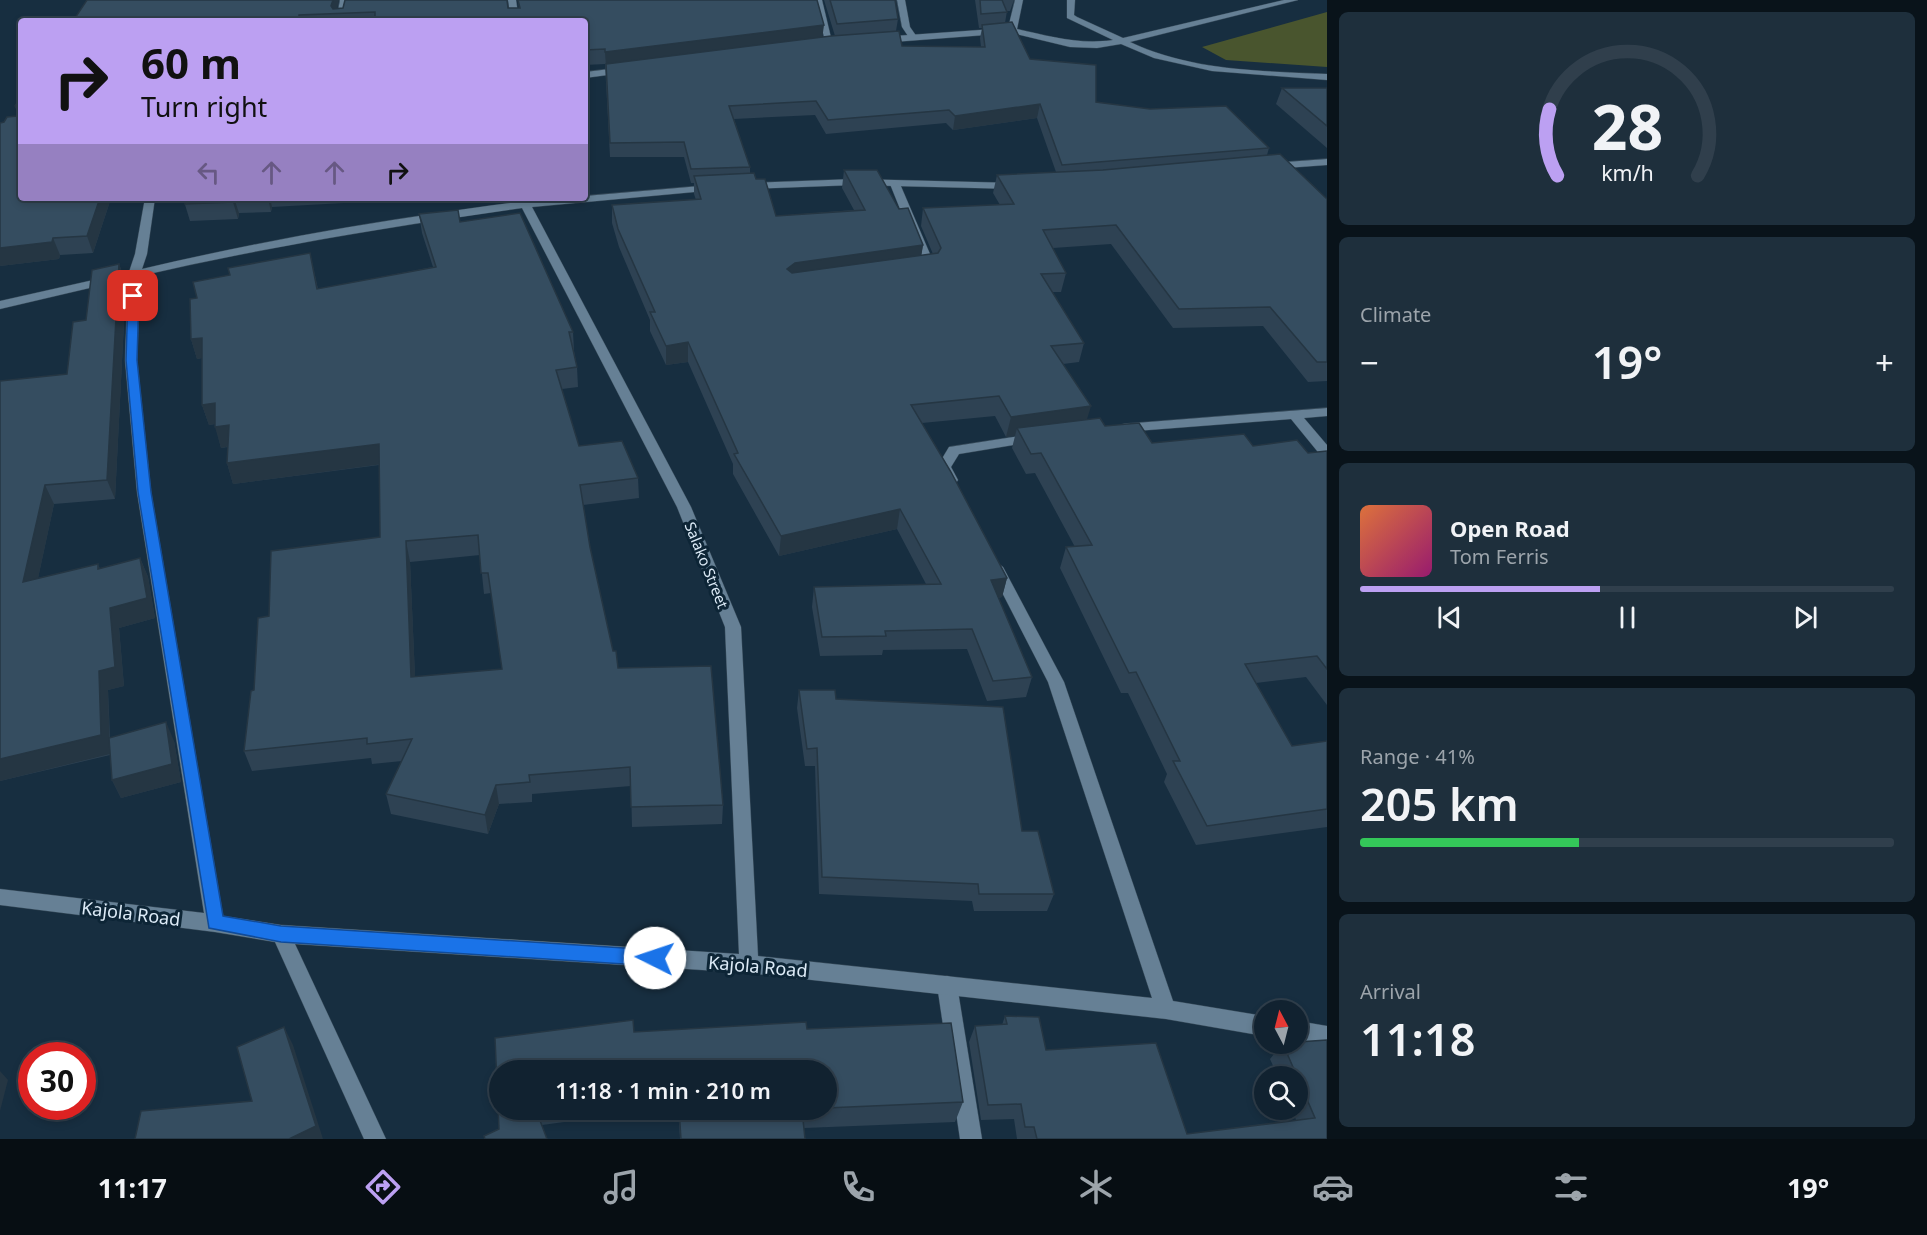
<!DOCTYPE html>
<meta charset="utf-8">
<style>
body{margin:0;font-family:"Noto Sans",sans-serif;background:#1e2f3c;color:#f1f3f6;height:100vh;display:flex;flex-direction:column;font-size:22px;white-space:nowrap}
*{box-sizing:border-box;margin:0}
p{font-size:20px;color:#9ca4ab}
.icon{flex:none;width:33px;height:33px;fill:none;stroke:currentColor;stroke-width:2;stroke-linecap:round;stroke-linejoin:round}
.map{position:relative;flex:1;overflow:hidden}
.sheet{display:flex;flex-direction:column;gap:12px;padding:12px;background:#09131a;width:600px}
.sheet>*{flex:none}
.guide{position:absolute;left:18px;top:18px;width:570px;height:183px;border-radius:6px;box-shadow:0 3px 9px #0003,0 0 0 2px #303f4c;background:#bca0f2;color:#111;overflow:hidden}
.needle{width:39px;rotate:353deg}
.controls{position:absolute;left:1254px;top:1000px;display:grid;gap:12px}
.controls a{display:grid;place-items:center;width:54px;height:54px;border-radius:50%;background:#112230;box-shadow:0 3px 9px #0003,0 0 0 2px #303f4c;font-size:30px}
.speed{position:absolute;left:18px;top:1042px;display:flex;gap:12px;font-size:30px;font-weight:700;text-align:center}
.speed>*{display:grid;place-content:center;width:78px;height:78px;border-radius:50%;background:#112230;box-shadow:0 3px 9px #0003,0 0 0 2px #303f4c;line-height:1}
.speed .limit{border:9px solid #d22;background:#fff;color:#111}
.pin{position:absolute;display:grid;place-items:center;width:51px;height:51px;color:#fff;margin:-26px;border-radius:12px;box-shadow:0 3px 9px #0006}
.me{position:absolute;width:66px;margin:-33px;rotate:274deg;stroke-linejoin:round;filter:drop-shadow(0 0 4px #0008)}
.turn{display:flex;align-items:center;gap:21px;height:126px;padding:0 24px;font-size:27px}
.turn .icon{width:78px;height:78px;stroke-width:2.5}
.turn b{display:block;font-size:42px;line-height:51px}
.lanes{display:flex;align-items:center;height:57px;padding:0 24px;background:#0003;justify-content:center;gap:30px;direction:ltr}
.lanes .off{opacity:.35}
.big{font-size:45px;font-weight:600;line-height:1.1}
.sheet .card{flex:1;display:flex;flex-direction:column;justify-content:center;gap:9px;min-width:0;padding:0 21px;border-radius:9px;background:#1e2f3c}
.sheet .dial{align-items:center;gap:0}
.dial svg{height:156px;overflow:visible;fill:none;stroke:#303f4c;stroke-width:7;stroke-linecap:round;text-anchor:middle}
.dial text{fill:#f1f3f6;stroke:none}
.song{display:flex;align-items:center;gap:18px}
.cover{width:72px;height:72px;border-radius:9px;background:linear-gradient(135deg,hsl(20 70% 55%),hsl(320 70% 35%))}
.played{height:6px;border-radius:3px;background:linear-gradient(90deg,#bca0f2 45%,#303f4c 45%)}
.keys{display:flex;justify-content:space-around;direction:ltr}
.heat{display:flex;justify-content:space-between;align-items:center;font-size:33px;direction:ltr}
.charge{height:9px;border-radius:4px;background:linear-gradient(90deg,#34c759 41%,#303f4c 0)}
.trip{position:absolute;left:489px;top:1060px;width:348px;height:60px;border-radius:30px;background:#112230;box-shadow:0 3px 9px #0003,0 0 0 2px #303f4c;font-weight:600;line-height:60px;text-align:center}
.tab-bar{display:flex;height:96px;justify-content:space-around;align-items:center;background:#070e13;color:#9ca4ab}
.tab-bar .icon{width:42px;height:42px}
.tab-bar .selected{color:#bca0f2}
.tab-bar b{font-size:27px;color:#f1f3f6}
main{display:flex;flex:1;min-height:0}
.map>svg:first-child{display:block}
.green{fill:#49552e}
.lines{fill:none;stroke-linecap:round;stroke-linejoin:round}
.service-casing{stroke:#364958;stroke-width:1}
.minor-casing{stroke:#364958;stroke-width:1}
.service{fill:#668095;fill-rule:evenodd}
.minor{fill:#668095;fill-rule:evenodd}
.wall{fill:#2e4253;fill-rule:evenodd}
.shaded-wall{fill:#253643}
.building{fill:#354d60;stroke:#253643;stroke-width:1.5;fill-rule:evenodd}
.route{fill:#1a73e8;stroke:#114b97;stroke-width:1.5}
.labels{text-anchor:middle;dominant-baseline:central;stroke-width:6;stroke-linejoin:round;paint-order:stroke}
.street-label{font-size:15px;fill:#ddebf7;stroke:#0d2536}
.near-street-label{font-size:18px;fill:#ddebf7;stroke:#0d2536}
</style>
<main>
<div class="map">
<svg width="1327" height="1139" viewBox="0 0 1327 1139">
<rect width="100%" height="100%" fill="#172e40"/>
<polygon class="green" points="1327,12 1327,67 1226,60 1202,47"/>
<g class="lines">
<defs>
<g id="service">
<polygon points="897,0 905,0 910,27 917,37 916,39 910,39 902,27"/>
<polygon points="895,181 900,184 936,268 934,270 925,272 919,269 923,266 890,184"/>
<polygon points="947,976 954,978 957,985 982,1139 960,1139 937,985 940,978"/>
</g>
<g id="minor">
<polygon points="340,0 348,0 344,21 336,21"/>
<polygon points="508,0 516,0 519,21 511,21"/>
<polygon points="814,0 822,0 833,46 826,44"/>
<path d="M1015,0H1023L1017,29C1049,36 1079,45 1113,40L1067,18V0H1075L1074,15L1077,17L1123,38L1284,0H1298L1130,42C1191,71 1261,71 1327,74V80L1212,71L1154,58L1121,44L1097,48L1070,47L1012,33L880,43L876,40L880,37L1008,28Z"/>
<polygon points="627,67 630,68 630,72 585,78 585,72"/>
<polygon points="1327,159 1327,165 1272,169 1267,166 1272,163"/>
<polygon points="855,179 1015,183 1020,186 1015,189 855,185 748,189 743,186 748,183"/>
<path d="M712,185L717,188L716,190L532,207L691,507L741,627L758,956L1152,998L1048,682L989,567L996,562L1003,567L1064,682L1173,1001L1264,1016V1036L1166,1019L749,973L295,944L386,1139H364L275,942L215,932L0,905V889L204,913L137,492L125,360L128,279L0,309V301L129,272L135,254L145,198H155L147,254L142,269C240,246 340,227 439,213C488,206 536,198 585,198V196ZM522,208L677,507L725,627L739,954L281,925L223,916L151,492L137,360L140,276C266,247 393,226 522,208Z"/>
<polygon points="1327,408 1327,416 1304,418 1327,445 1327,458 1322,457 1291,419 1123,432 1116,428 1123,424"/>
<polygon points="1033,434 1038,435 1040,438 1038,441 959,454 951,467 958,480 956,483 946,483 937,467 949,447"/>
<polygon points="1298,1021 1327,1026 1327,1046 1298,1041"/>
</g>
</defs>
<use href="#service" class="service-casing"/>
<use href="#minor" class="minor-casing"/>
<use href="#service" class="service"/>
<use href="#minor" class="minor"/>
</g>
<g class="wall">
<path d="M518,0H817L822,37L835,36L824,0H895L898,19L896,31L902,46L981,47L980,38L982,28H979L975,0H1014L1010,11H1007L1005,23L1030,59L1096,102L1269,148L1267,155L1327,199V381L1308,382L1263,326L1173,328L1111,244L1053,248L1066,273L1061,292H1052L1084,343L1079,362L1063,364L1087,420L1152,443L1253,446L1308,453L1327,451V705L1306,677L1256,683L1292,746L1327,741V827L1196,845L1164,782L1167,774L1128,693H1121L1060,568L1066,547H1075L1035,473L1026,474L1012,448L1015,436L1006,437L995,416L922,423L1007,578L1002,597L998,598L1032,677L1026,697L987,701L967,649L883,650L882,655L820,656L812,607L814,587L926,584L897,529L779,556L733,474V464L688,362L666,365L650,331V320L619,247L612,223V205L696,200L694,194V183H691L684,157H610L605,64L585,65V21H73L337,8H519ZM815,115L826,134L946,123L953,130L1037,118L1056,172L997,175L993,193L1000,205L923,208L921,226L933,254L921,256L923,245L899,209L844,170L842,188L854,210L776,216L756,179L750,174V167L734,119Z"/>
<polygon points="1282,88 1327,88 1327,148 1276,104"/>
<polygon points="21,97 21,198 111,198 93,253 60,255 59,259 0,266 0,123 4,122 7,117 17,116 17,112 15,106"/>
<polygon points="183,198 368,198 344,201 344,203 272,207 271,212 239,213 238,219 190,221"/>
<path d="M419,214L460,222L573,332L574,351L577,367L578,387L562,389L579,446L638,478L639,498L583,505L590,547L613,651L618,668L723,805L722,824L632,827L631,786L532,794V802L499,804L488,834L391,814L386,794L402,761L372,764L371,758L252,771L244,751L254,690L269,616L380,537L379,465L233,484L227,463L228,447L221,448L215,424L209,425L202,405V358L197,359L191,339L197,298L230,275L310,253L318,289L433,267L422,233ZM480,555L484,594L491,593L502,669L415,677L410,562Z"/>
<polygon points="119,264 126,283 115,499 54,504 38,578 98,564 100,569 140,558 148,577 155,618 119,628 124,686 108,690 110,737 174,741 181,782 121,798 112,780 110,755 0,781 0,381 67,374 86,320"/>
<polygon points="799,690 836,699 1022,831 1054,894 1047,911 974,911 972,901 819,894 815,766 805,766 797,708"/>
<polygon points="1005,1016 1046,1050 1187,1134 1296,1120 1292,1110 1298,1110 1298,1077 1278,1077 1270,1059 1282,1044 1298,1044 1327,1139 1017,1139 1014,1119 981,1120 969,1042 975,1026 1002,1025"/>
<polygon points="633,1020 634,1032 806,1022 807,1029 951,1023 963,1102 955,1122 804,1128 805,1139 680,1139 678,1110 826,1110 826,1071 500,1071 500,1110 653,1110 542,1125 547,1139 484,1139 484,1136 499,1129 495,1038"/>
</g>
<g class="shaded-wall">
<polygon points="333,0 339,0 336,14 331,6"/>
<polygon points="824,25 822,40 606,67 605,52"/>
<polygon points="1040,104 1037,118 953,130 955,116"/>
<polygon points="100,198 111,198 93,253 87,236"/>
<polygon points="234,198 239,213 238,219 233,202"/>
<polygon points="268,198 270,198 272,207 271,212"/>
<polygon points="343,198 368,198 344,201 344,203"/>
<polygon points="53,238 60,255 59,259 0,266 0,248"/>
<polygon points="923,245 920,264 786,288 787,269 795,263"/>
<polygon points="119,264 126,283 115,499 107,480"/>
<polygon points="202,338 208,357 197,359 191,339"/>
<polygon points="688,342 688,362 666,365 666,346"/>
<polygon points="215,403 222,423 209,425 202,405"/>
<polygon points="1091,406 1085,426 1017,428 1015,436 1006,437 1011,417"/>
<polygon points="229,425 235,445 221,448 215,427"/>
<polygon points="379,444 383,464 233,484 227,463"/>
<polygon points="45,485 54,504 33,602 23,582"/>
<polygon points="900,509 897,529 779,556 781,536"/>
<polygon points="406,541 410,562 416,698 411,677"/>
<polygon points="140,558 148,577 155,618 119,628 124,686 108,690 110,754 0,781 0,759 99,671 110,608"/>
<polygon points="1007,578 1002,597 986,600 991,580"/>
<polygon points="166,722 174,741 181,782 121,798 112,780"/>
<polygon points="496,785 499,804 488,834 485,815"/>
<polygon points="284,1027 293,1045 323,1139 289,1139"/>
<polygon points="0,1071 8,1080 0,1111"/>
</g>
<g class="building">
<polygon points="87,0 333,0 331,6 333,9 343,8 345,0 507,0 508,8 520,8 518,0 817,0 824,25 605,52 605,49 585,50 585,21 375,21 375,12 299,15 299,19 291,19 291,21 73,21"/>
<polygon points="830,0 895,0 898,19 837,24"/>
<polygon points="980,0 1002,0 1007,12 981,14"/>
<polygon points="1012,22 1030,59 1096,65 1096,102 1150,109 1226,106 1269,148 1062,165 1040,104 955,116 949,110 828,120 816,101 729,106 750,167 691,169 684,142 610,143 606,64 831,36 899,31 902,46 985,47 982,25"/>
<polygon points="1282,88 1327,88 1327,126"/>
<polygon points="21,97 21,198 100,198 87,236 53,238 52,242 0,248 0,123 4,122 7,117 17,116 17,108 15,106"/>
<polygon points="1280,154 1327,199 1327,362 1317,362 1270,307 1179,309 1116,225 1043,230 1066,273 1041,274 1084,343 1051,346 1091,406 1011,417 999,396 911,405 951,472 1007,578 991,580 1032,677 993,681 972,629 885,631 886,636 822,637 814,587 941,584 900,509 781,536 734,454 738,453 688,342 666,346 650,312 655,312 618,229 612,205 701,199 694,176 754,173 756,179 765,179 776,216 865,210 844,170 877,170 899,209 908,208 923,245 795,263 787,269 792,273 938,253 941,248 923,208 1014,204 997,175 1103,170"/>
<polygon points="187,198 234,198 233,202 185,204"/>
<path d="M458,210L460,222L520,213L573,332H569L577,367L556,370L579,446L622,441L638,478L580,485L590,547L613,651H616L618,668L711,666L723,805L631,807L630,767L529,775L530,782L496,785L485,815L386,794L412,739L367,744V738L244,751L251,691L254,690L258,618L269,616L271,551L380,537L379,444L227,463L229,425L215,427V403L202,405V338L191,339L190,299L197,298L193,282L230,275L228,268L310,253L317,289L436,267L419,214ZM478,535L481,573H488L502,669L411,677L406,541Z"/>
<polygon points="119,264 107,480 45,485 23,582 98,564 98,569 140,558 147,598 110,608 115,667 99,671 101,735 0,759 0,381 67,374 73,322 86,320 92,270"/>
<polygon points="1100,418 1105,426 1139,423 1152,443 1244,434 1253,446 1297,440 1308,453 1327,451 1327,669 1317,656 1245,664 1292,746 1327,741 1327,809 1207,826 1173,761 1180,761 1136,672 1129,673 1066,547 1092,545 1041,453 1031,454 1017,428"/>
<polygon points="799,690 835,690 836,699 1003,707 1022,831 1038,831 1054,894 979,894 978,884 822,877 817,748 807,749"/>
<polygon points="166,722 172,764 112,780 109,738"/>
<polygon points="1005,1016 1039,1017 1046,1050 1156,1043 1187,1134 1315,1118 1283,1044 1298,1044 1298,1042 1327,1040 1327,1139 1037,1139 1034,1127 1025,1127 1021,1104 988,1105 975,1026 1007,1024"/>
<polygon points="633,1020 634,1032 806,1022 807,1029 951,1023 963,1102 826,1108 826,1071 500,1071 500,1110 536,1110 547,1139 485,1139 484,1136 499,1129 495,1038"/>
<polygon points="284,1027 316,1126 289,1139 135,1139 141,1111 252,1101 237,1047"/>
<polygon points="679,1110 802,1110 805,1139 681,1139"/>
</g>
<polygon class="route" points="133,293 139,296 137,360 151,492 223,916 281,926 655,950 662,952 664,958 662,964 655,966 281,942 209,928 138,492 126,360 128,296"/>
<g class="labels">
<g class="street-label">
<text transform="translate(707 565) rotate(68)">Salako Street</text>
</g>
<g class="near-street-label">
<text transform="translate(131 913) rotate(7)">Kajola Road</text>
<text transform="translate(758 966) rotate(5)">Kajola Road</text>
</g>
</g>
</svg>
<div class="controls">
<a><svg class="needle" viewBox="-14 -14 28 28"><path d="M0-13l5 13h-10z" fill="#e53935"/><path d="M0 13l5-13h-10z" fill="#9ca4ab"/></svg></a>
<a><svg class="icon" aria-label="search" viewBox="0 0 24 24"><circle cx="10" cy="10" r="6"/><path d="M15 15l6 6"/></svg></a>
</div>
<div class="speed"><div class="limit">30</div></div>
<div class="pin" style="left:133px;top:296px;background:#d93025"><svg class="icon" aria-label="arrive" viewBox="0 0 24 24"><path d="M6 21V4h12l-3 4 3 4H6"/></svg></div>
<svg class="me" style="left:655px;top:958px" viewBox="-20 -20 40 40"><circle r="19" fill="#fff"/><path d="M0-13L10 11 0 6-10 11z" fill="#1a73e8"/></svg>
<div class="trip">11:18 · 1 min · 210 m</div>
<div class="guide">
<div class="turn"><svg class="icon" aria-label="right" viewBox="0 0 24 24"><path d="M7 20v-9h11M14 6l5 5-5 5"/></svg><div><b>60 m</b>Turn right</div></div>
<div class="lanes"><svg class="icon off" aria-label="left" viewBox="0 0 24 24"><path d="M17 20v-9H6M10 6l-5 5 5 5"/></svg><svg class="icon off" aria-label="ahead" viewBox="0 0 24 24"><path d="M12 20V5M6 11l6-6 6 6"/></svg><svg class="icon off" aria-label="ahead" viewBox="0 0 24 24"><path d="M12 20V5M6 11l6-6 6 6"/></svg><svg class="icon" aria-label="right" viewBox="0 0 24 24"><path d="M7 20v-9h11M14 6l5 5-5 5"/></svg></div>
</div>
</div>
<section class="sheet">
<div class="card dial"><svg viewBox="0 0 100 80">
<path d="M14 69A42 42 0 1 1 86 69"/>
<path d="M14 69A42 42 0 0 1 10 35" stroke="#bca0f2"/>
<text x="50" y="56" font-size="32" font-weight="700">28</text>
<text x="50" y="72" font-size="11">km/h</text>
</svg></div>
<div class="card"><p>Climate</p>
<div class="heat"><a>−</a><b class="big">19°</b><a>+</a></div>
</div>
<div class="card">
<div class="song"><i class="cover"></i><div><b>Open Road</b><p>Tom Ferris</p></div></div>
<div class="played"></div>
<div class="keys"><svg class="icon" aria-label="previous" viewBox="0 0 24 24"><path d="M18 5L8 12l10 7zM5 5v14"/></svg><svg class="icon" aria-label="pause" viewBox="0 0 24 24"><path d="M8 5v14M16 5v14"/></svg><svg class="icon" aria-label="next" viewBox="0 0 24 24"><path d="M6 5l10 7-10 7zM19 5v14"/></svg></div>
</div>
<div class="card"><p>Range · 41%</p><b class="big">205 km</b><div class="charge"></div></div>
<div class="card"><p>Arrival</p><b class="big">11:18</b></div>
</section>
</main>
<nav class="tab-bar">
<b>11:17</b>
<svg class="icon selected" aria-label="directions" viewBox="0 0 24 24"><path d="M12 3l9 9-9 9-9-9zM9 14v-3h6M13 9l2 2-2 2"/></svg>
<svg class="icon" aria-label="music" viewBox="0 0 24 24"><path d="M9 18V5l10-2v13"/><circle cx="6" cy="18" r="3"/><circle cx="16" cy="16" r="3"/></svg>
<svg class="icon" aria-label="phone" viewBox="0 0 24 24"><path d="M5 4h4l2 5-3 2q2 4 5 5l2-3 5 2v4C11 20 4 13 5 4z"/></svg>
<svg class="icon" aria-label="climate" viewBox="0 0 24 24"><path d="M12 3v18M4 7l16 10M4 17L20 7"/></svg>
<svg class="icon" aria-label="car" viewBox="0 0 24 24"><path d="M5 17H2v-5l4-1 3-4h7l3 4 3 1v5h-3M9 17h6M6 11h13"/><circle cx="7" cy="17" r="2"/><circle cx="17" cy="17" r="2"/></svg>
<svg class="icon" aria-label="filters" viewBox="0 0 24 24"><path d="M4 7h16M4 17h16"/><circle cx="9" cy="7" r="2"/><circle cx="15" cy="17" r="2"/></svg>
<b>19°</b>
</nav>
